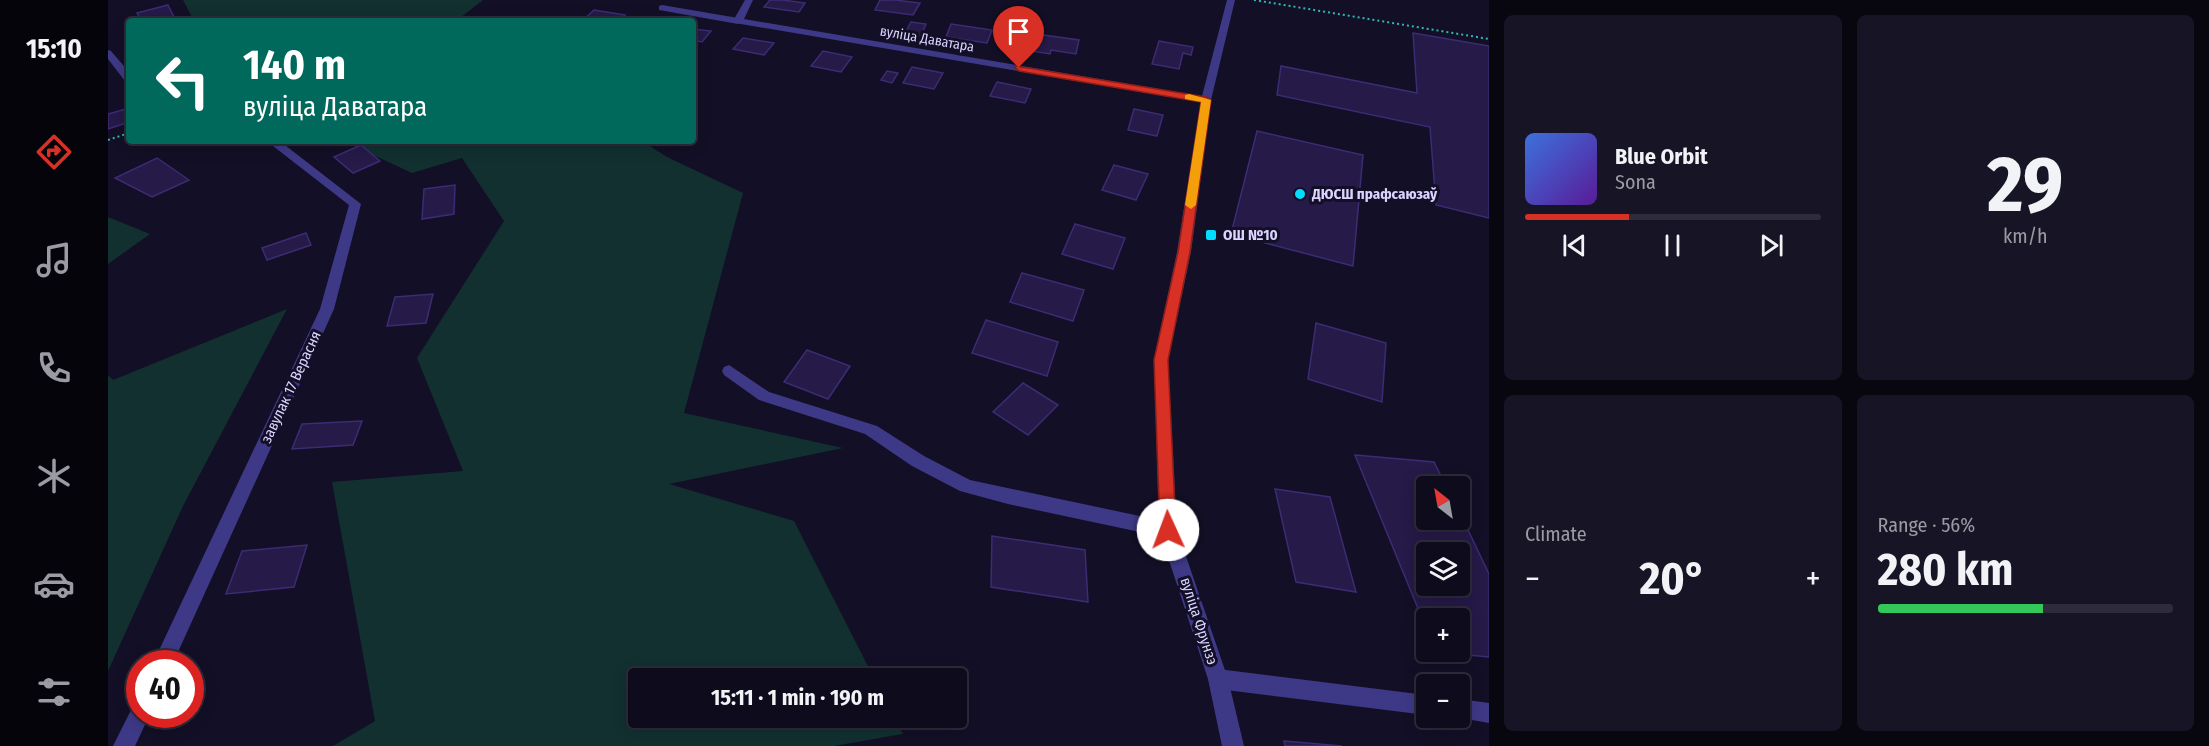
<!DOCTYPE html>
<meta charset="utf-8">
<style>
body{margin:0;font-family:"Fira Sans Condensed",sans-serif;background:#171425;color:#f1f3f6;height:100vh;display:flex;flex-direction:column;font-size:22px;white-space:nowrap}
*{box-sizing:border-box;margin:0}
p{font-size:20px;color:#9b9ba3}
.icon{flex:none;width:33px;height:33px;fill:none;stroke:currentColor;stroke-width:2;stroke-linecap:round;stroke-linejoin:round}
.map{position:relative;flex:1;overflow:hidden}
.drawer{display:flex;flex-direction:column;gap:15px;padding:15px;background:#08060f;width:720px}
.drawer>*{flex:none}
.top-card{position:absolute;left:18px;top:18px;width:570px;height:126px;border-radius:6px;box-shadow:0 3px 15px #0003,0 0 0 2px #2e2b3b;background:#00695c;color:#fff;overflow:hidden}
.needle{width:39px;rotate:329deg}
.tools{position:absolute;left:1308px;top:476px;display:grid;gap:12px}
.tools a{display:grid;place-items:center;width:54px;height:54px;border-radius:6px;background:#0e0b1c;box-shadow:0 3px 15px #0003,0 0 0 2px #2e2b3b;font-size:30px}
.speed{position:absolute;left:18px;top:650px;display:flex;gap:12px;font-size:30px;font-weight:700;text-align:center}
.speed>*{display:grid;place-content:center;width:78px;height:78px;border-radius:50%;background:#0e0b1c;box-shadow:0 3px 15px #0003,0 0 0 2px #2e2b3b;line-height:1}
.speed .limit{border:9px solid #d22;background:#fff;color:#111}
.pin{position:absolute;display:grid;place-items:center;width:51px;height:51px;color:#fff;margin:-62px -26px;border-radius:50% 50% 50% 0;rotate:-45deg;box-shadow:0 0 6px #0007}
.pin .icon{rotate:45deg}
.me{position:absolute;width:66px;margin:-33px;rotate:358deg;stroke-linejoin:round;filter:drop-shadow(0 0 4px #0008)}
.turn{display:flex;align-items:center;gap:21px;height:126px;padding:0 18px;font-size:27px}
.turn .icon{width:78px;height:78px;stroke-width:2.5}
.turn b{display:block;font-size:42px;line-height:51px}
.big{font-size:45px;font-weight:700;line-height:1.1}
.drawer .widget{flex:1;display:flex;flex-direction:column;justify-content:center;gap:9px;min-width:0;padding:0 21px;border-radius:9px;background:#171425}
.drawer .dial{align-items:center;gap:0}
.dial b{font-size:78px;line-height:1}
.song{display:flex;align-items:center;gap:18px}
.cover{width:72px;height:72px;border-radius:9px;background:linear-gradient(135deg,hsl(220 70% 55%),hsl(270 70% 35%))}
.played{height:6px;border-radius:3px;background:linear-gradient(90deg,#d93025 35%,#2e2b3b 35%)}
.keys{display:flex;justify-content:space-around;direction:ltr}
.heat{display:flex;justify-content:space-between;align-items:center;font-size:33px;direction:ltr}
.charge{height:9px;border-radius:4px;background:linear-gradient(90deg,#34c759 56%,#2e2b3b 0)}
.drawer .tiles{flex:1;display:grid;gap:15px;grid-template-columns:repeat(2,1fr)}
.trip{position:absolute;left:520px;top:668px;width:339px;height:60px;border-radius:6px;background:#0e0b1c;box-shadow:0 3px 15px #0003,0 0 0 2px #2e2b3b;font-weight:700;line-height:60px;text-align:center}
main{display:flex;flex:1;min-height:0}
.tabs{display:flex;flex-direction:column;width:108px;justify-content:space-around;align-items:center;background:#06040b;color:#9b9ba3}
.tabs .icon{width:42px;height:42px}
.tabs .on{color:#d93025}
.tabs b{font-size:27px;color:#f1f3f6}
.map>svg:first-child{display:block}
.green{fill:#123030}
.building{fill:#251a48;stroke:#3c2c74;stroke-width:1.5;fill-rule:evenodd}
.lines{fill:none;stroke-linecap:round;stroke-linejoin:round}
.path{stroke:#2dbab6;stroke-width:2;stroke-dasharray:2 3;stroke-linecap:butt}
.service{fill:#3e3986;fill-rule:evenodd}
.minor{fill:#3e3986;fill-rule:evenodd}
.tertiary{fill:#3e3986;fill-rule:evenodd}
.route{fill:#d93025;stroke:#8d1f18;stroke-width:1.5}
.slow{fill:#f59e0b}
.poi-dot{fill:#0df;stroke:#130f26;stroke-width:2}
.labels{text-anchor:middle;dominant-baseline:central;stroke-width:6;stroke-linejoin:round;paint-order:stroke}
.far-street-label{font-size:14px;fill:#dad4ff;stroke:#130f26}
.poi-label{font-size:15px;font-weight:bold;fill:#dad4ff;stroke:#130f26;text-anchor:start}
.street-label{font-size:15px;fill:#dad4ff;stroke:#130f26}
</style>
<main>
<nav class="tabs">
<b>15:10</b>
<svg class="icon on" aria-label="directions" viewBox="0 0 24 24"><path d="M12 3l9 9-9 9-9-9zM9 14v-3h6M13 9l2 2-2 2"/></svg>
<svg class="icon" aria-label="music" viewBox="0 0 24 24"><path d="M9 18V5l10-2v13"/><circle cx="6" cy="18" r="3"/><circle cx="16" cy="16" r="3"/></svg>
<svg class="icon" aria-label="phone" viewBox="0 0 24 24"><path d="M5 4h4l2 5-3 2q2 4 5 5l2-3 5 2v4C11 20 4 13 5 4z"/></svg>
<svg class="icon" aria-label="climate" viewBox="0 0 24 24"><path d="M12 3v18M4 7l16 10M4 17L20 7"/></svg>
<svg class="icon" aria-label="car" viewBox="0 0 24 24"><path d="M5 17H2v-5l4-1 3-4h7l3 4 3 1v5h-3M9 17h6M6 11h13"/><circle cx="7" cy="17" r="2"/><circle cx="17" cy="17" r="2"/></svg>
<svg class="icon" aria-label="filters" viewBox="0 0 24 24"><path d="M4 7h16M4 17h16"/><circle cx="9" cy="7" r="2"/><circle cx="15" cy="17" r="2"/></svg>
</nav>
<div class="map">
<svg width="1381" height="746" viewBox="0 0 1381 746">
<rect width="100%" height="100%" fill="#130f26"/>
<g class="green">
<polygon points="75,0 375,0 348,21 86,21"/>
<polygon points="235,141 534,141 559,157 635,193 576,413 735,448 561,484 686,521 766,678 531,678 531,717 786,717 795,734 726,746 225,746 267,721 224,482 355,471 309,358 396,221 354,158 304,173"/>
<polygon points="0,217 42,234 0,264"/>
<polygon points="179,309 75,506 0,671 0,375 5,380"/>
</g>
<g class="building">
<polygon points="662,0 675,0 697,3 691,12 656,7"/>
<polygon points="772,0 787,0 812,3 805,15 767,10"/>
<polygon points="60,5 66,17 49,21 33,21 29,13"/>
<polygon points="486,10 517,15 511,21 474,21"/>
<polygon points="803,22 818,24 813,36 797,33"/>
<polygon points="843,24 884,30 879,43 838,37"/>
<polygon points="585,29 603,31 594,42 585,40"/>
<polygon points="1305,33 1381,46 1381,218 1328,205 1322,127 1169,95 1173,66 1309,93"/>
<polygon points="928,34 971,40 968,54 943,50 942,54 923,51"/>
<polygon points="635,38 666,43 656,55 625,49"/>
<polygon points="1051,41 1085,47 1083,55 1075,53 1071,69 1044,64"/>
<polygon points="715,51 744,57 733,72 703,66"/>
<polygon points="804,67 835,73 826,89 795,83"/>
<polygon points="779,71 790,73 784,83 773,80"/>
<polygon points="889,82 923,89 917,103 882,96"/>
<polygon points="18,109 21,122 0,129 0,114"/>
<polygon points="1026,109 1055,115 1049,136 1020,130"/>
<polygon points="1149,131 1255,155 1245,266 1123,234"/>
<polygon points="253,145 272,161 245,173 226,157"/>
<polygon points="49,158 81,180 44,197 7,178"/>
<polygon points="1006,165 1040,174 1028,200 994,190"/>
<polygon points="347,185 346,214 314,219 316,189"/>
<polygon points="967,224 1017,238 1005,269 954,254"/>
<polygon points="198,233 203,245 159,260 154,248"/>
<polygon points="914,273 976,290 965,321 902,302"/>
<polygon points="325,294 318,323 279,326 287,297"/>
<polygon points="878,320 950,342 939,376 864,353"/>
<polygon points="1208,323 1278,343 1274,402 1200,379"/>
<polygon points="699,350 742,366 720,399 676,382"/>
<polygon points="915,383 950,405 920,435 885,412"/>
<polygon points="254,421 245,445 184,449 194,424"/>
<path d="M1247,455L1326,462L1338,486H1318V519H1352V513L1381,574V657L1328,652L1352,651V618H1318V628ZM1318,552H1352V585H1318Z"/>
<polygon points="1167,489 1222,497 1248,592 1188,582"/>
<polygon points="884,536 977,550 980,602 883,587"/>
<polygon points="199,545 186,587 118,594 134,551"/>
<polygon points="1176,741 1234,746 1177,746"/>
</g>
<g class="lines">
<g class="path">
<polyline points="1146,0 1381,39"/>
<polyline points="0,140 21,133"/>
</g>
<g class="service">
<polygon points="554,5 630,18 635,21 630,24 551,10 551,6"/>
<polygon points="621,365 661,392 769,426 816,456 862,480 1060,522 1066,525 1069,530 1066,535 1060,538 900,504 852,491 804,466 757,434 651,400 616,375 614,371 616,367"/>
<polygon points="1110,669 1318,695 1318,715 1110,689 1103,686 1100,679 1103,672"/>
<polygon points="1352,699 1381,703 1381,723 1347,717 1352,717"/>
</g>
<g class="minor">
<polygon points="637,0 645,0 636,19 1098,97 1103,100 1098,103 627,23 625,21"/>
<polygon points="0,50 3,51 21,72 21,82 17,81 0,59"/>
<polygon points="153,141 173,142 253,204 226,309 65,663 45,663 212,309 241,205 165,146"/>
<polygon points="32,703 32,714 42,714 27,746 5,746 25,706"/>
</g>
<polygon class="tertiary" points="1119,0 1127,0 1103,100 1083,252 1060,360 1069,530 1120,679 1136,746 1114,746 1100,679 1051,530 1046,360 1069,252 1093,100"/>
</g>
<polygon class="route" points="908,66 1098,97 1103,100 1082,252 1060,360 1068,530 1066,535 1060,537 1055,535 1052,530 1046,360 1070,252 1093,102 911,71 907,68"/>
<polygon class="slow" points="1081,94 1103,100 1088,205 1083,209 1077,205 1093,102 1077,99 1077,95"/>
<g class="poi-dot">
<circle cx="1192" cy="194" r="6"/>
<rect x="1097" y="229" width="12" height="12" rx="3"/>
</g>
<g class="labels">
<g class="far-street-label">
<text transform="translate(819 39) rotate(10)">вуліца Даватара</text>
</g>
<g class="poi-label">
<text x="1204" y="194">ДЮСШ прафсаюзаў</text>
<text x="1115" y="235">ОШ №10</text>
</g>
<g class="street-label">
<text transform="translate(183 387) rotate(-65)">завулак 17 Верасня</text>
<text transform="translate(1091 621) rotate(72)">вуліца Фрунзэ</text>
</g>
</g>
</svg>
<div class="tools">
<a><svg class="needle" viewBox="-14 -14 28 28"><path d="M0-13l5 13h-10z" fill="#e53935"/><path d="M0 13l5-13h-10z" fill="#9b9ba3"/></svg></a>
<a><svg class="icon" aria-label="layers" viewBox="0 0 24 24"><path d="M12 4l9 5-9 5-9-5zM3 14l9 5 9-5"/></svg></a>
<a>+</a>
<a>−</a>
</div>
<div class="speed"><div class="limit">40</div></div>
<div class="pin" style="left:911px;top:68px;background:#d93025"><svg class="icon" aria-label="arrive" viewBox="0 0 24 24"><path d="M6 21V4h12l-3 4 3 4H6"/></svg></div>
<svg class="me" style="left:1060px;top:530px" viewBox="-20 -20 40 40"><circle r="19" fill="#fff"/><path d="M0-13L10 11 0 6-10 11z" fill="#d93025"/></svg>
<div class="trip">15:11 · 1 min · 190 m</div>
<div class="top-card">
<div class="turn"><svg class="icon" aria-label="left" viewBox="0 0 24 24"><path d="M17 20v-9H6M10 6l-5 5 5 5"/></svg><div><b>140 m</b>вуліца Даватара</div></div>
</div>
</div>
<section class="drawer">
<div class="tiles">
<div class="widget">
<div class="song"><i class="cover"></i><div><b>Blue Orbit</b><p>Sona</p></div></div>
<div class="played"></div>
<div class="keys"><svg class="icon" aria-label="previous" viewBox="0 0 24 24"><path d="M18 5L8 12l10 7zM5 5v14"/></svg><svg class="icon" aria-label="pause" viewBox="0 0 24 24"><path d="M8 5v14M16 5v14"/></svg><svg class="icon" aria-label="next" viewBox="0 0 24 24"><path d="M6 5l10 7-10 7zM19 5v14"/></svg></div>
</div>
<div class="widget dial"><b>29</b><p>km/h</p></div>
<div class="widget"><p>Climate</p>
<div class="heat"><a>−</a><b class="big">20°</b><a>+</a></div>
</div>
<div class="widget"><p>Range · 56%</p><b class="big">280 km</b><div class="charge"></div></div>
</div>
</section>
</main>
